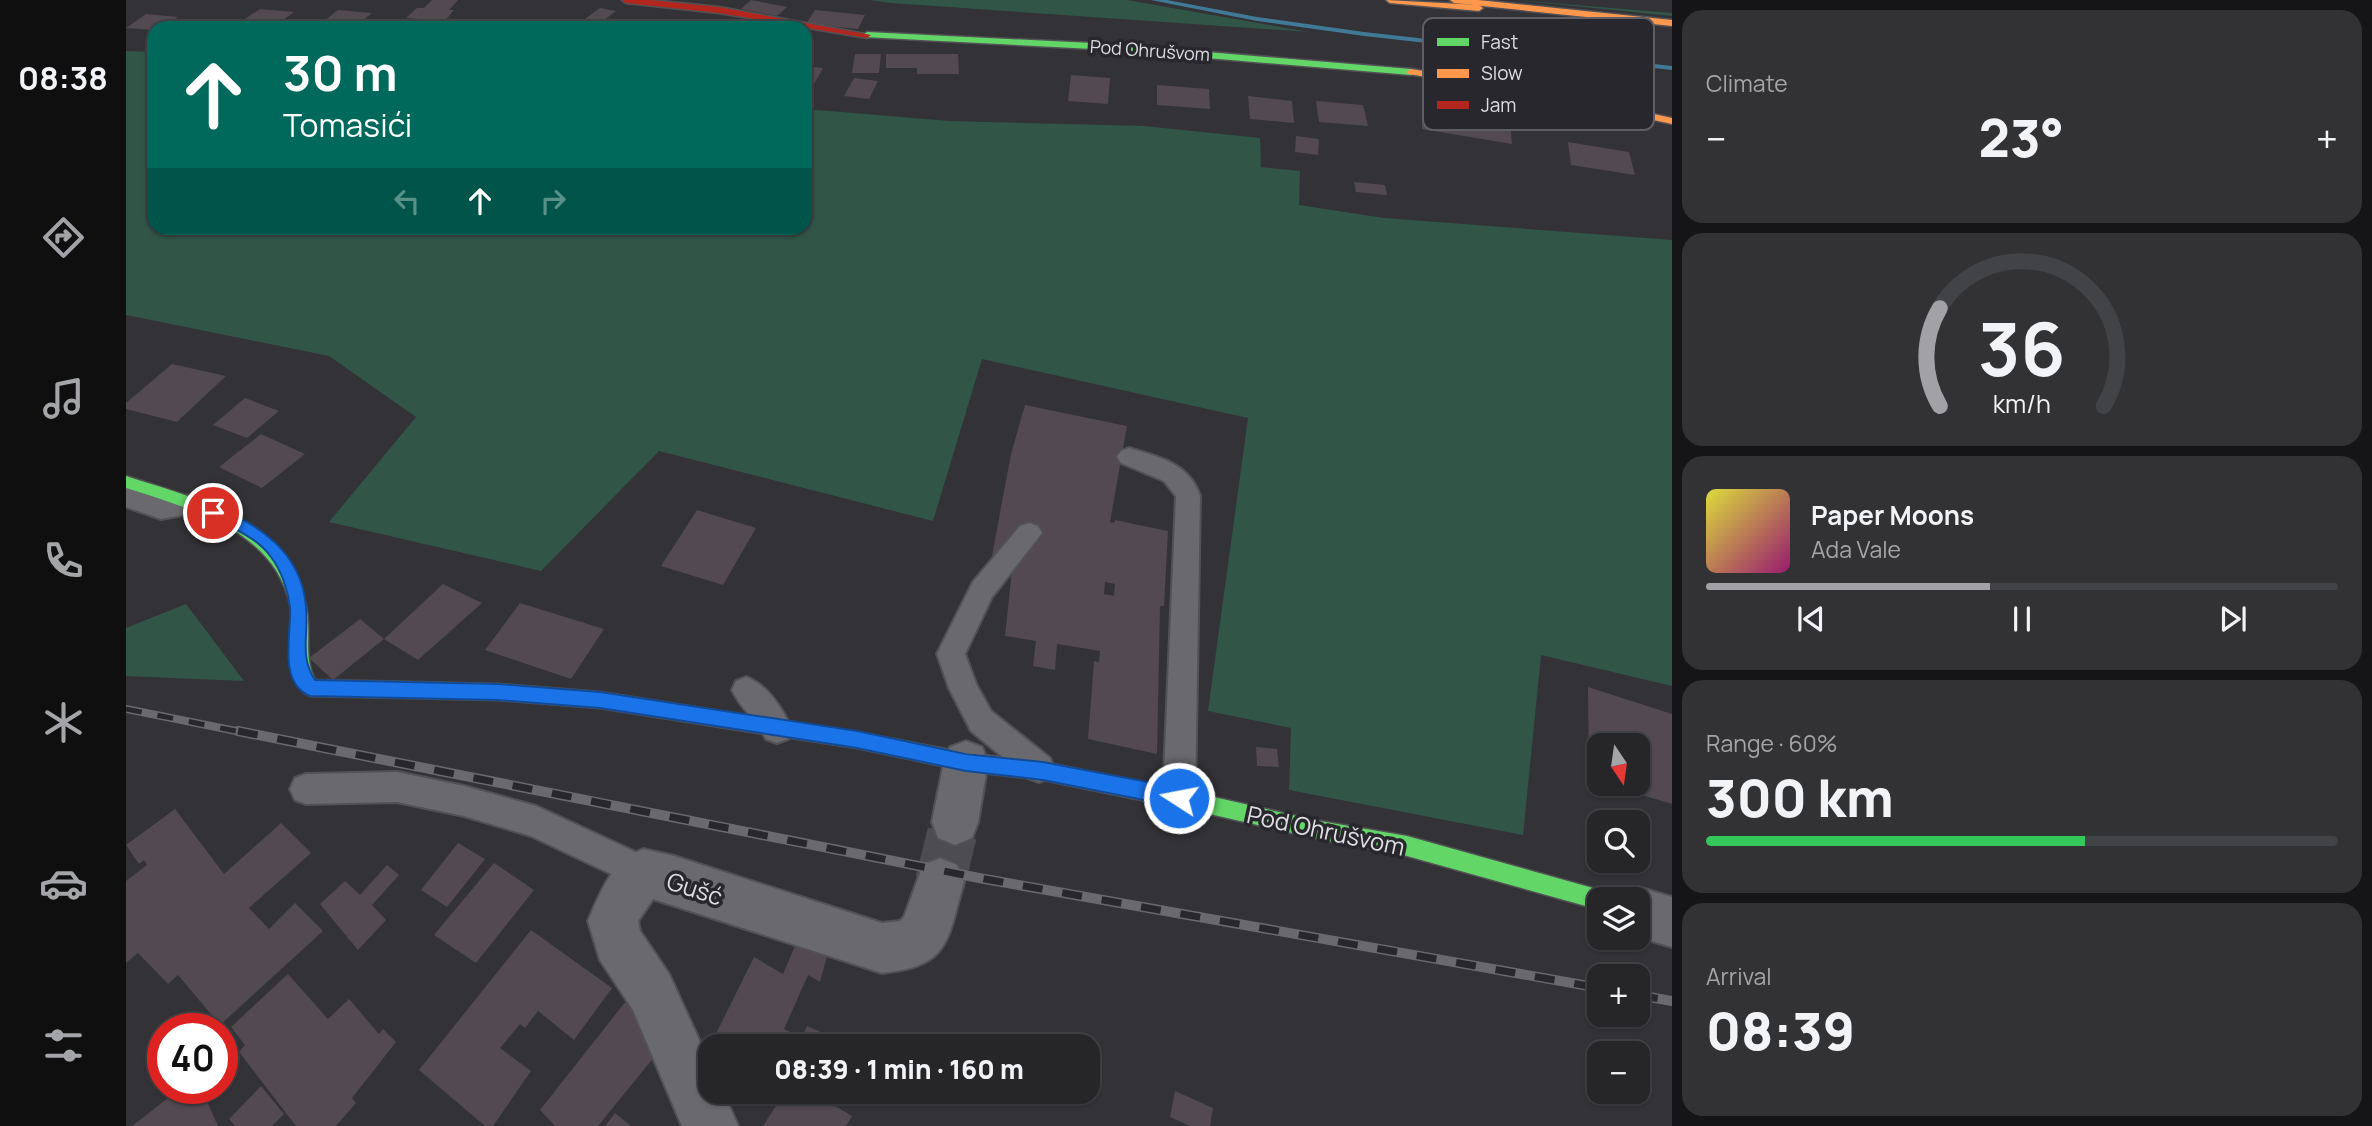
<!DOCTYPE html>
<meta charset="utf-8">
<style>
body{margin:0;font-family:Manrope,sans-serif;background:#323235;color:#f1f3f6;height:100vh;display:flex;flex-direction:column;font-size:26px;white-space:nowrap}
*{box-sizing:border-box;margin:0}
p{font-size:23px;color:#a4a5a8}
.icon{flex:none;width:38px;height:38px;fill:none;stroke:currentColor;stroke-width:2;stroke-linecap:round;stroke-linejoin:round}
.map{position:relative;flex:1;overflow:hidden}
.sheet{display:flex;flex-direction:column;gap:10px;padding:10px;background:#151517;width:700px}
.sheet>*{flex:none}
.banner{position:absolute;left:21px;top:21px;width:665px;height:214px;border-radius:21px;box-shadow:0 2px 5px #0004,0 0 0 2px #424346;background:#00695c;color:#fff;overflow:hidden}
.needle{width:46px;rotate:167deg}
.fabs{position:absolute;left:1461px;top:733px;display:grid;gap:14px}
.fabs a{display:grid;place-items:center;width:63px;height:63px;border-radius:14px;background:#262629;box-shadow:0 2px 5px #0004,0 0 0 2px #424346;font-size:35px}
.speed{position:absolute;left:21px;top:1013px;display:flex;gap:14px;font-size:35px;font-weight:700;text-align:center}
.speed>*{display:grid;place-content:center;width:91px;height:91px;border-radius:50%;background:#262629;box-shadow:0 2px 5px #0004,0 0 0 2px #424346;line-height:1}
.speed .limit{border:10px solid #d22;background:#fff;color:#111}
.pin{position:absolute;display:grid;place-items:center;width:60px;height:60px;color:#fff;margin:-30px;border:4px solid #fff;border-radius:50%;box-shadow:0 2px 7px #0007}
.me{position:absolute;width:77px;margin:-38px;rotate:281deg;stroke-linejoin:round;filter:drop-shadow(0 0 5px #0008)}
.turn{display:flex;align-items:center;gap:24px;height:147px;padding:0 21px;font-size:32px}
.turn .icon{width:91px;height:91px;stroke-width:2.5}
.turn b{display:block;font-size:49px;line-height:60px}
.lanes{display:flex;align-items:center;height:66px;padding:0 21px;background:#0003;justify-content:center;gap:35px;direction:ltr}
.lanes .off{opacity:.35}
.big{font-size:52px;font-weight:800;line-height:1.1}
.sheet .card{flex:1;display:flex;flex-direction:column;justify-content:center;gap:10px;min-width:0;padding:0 24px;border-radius:21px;background:#323235}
.sheet .dial{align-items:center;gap:0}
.dial svg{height:182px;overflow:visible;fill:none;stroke:#424346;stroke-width:7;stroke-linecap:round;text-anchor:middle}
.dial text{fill:#f1f3f6;stroke:none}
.song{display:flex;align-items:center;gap:21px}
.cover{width:84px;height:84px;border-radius:10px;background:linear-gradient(135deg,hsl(60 70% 55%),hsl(320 70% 35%))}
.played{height:7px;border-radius:4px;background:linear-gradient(90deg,#a2a1a6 45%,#424346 45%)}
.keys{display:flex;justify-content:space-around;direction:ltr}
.heat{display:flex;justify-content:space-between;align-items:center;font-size:38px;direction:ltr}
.charge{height:10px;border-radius:5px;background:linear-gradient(90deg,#34c759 60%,#424346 0)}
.trip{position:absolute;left:572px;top:1034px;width:402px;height:70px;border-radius:21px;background:#262629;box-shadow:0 2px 5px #0004,0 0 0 2px #424346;font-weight:800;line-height:70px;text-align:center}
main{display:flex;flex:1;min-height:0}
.tab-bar{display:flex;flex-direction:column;width:126px;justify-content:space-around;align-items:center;background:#0f0f10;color:#a4a5a8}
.tab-bar .icon{width:49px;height:49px}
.tab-bar .current{color:#a2a1a6}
.tab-bar b{font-size:32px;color:#f1f3f6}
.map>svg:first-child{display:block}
.green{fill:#315647}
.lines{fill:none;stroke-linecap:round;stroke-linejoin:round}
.stream{fill:#417a97;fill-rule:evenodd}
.building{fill:#534950;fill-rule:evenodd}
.street-tunnel{stroke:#4d4c50;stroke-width:50;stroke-dasharray:50 24;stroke-linecap:butt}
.lane-casing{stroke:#525155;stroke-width:4}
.street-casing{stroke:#525155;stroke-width:4}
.fast-casing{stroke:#525155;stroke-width:3}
.slow-casing{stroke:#525155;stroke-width:3}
.jam-casing{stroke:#525155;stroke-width:3}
.lane{fill:#6a696d;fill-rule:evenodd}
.street{fill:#6a696d;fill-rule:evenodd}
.fast{fill:#63d668;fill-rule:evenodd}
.slow{fill:#ff974d;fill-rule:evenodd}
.jam{fill:#b3261e;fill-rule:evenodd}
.rail-far1-casing{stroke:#6a696d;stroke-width:8}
.rail-casing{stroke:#6a696d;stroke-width:10}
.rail-far1{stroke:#28272e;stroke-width:5;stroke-dasharray:16;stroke-linecap:butt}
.rail{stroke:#28272e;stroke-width:7;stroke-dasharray:20;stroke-linecap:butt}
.route{fill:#1a73e8;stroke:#114b97;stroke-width:2}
.labels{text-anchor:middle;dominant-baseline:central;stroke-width:7;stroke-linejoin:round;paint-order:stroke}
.far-street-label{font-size:18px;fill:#dedde1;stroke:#28272e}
.near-street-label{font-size:24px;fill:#dedde1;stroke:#28272e}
.key{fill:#28272e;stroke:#5f5e64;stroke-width:2}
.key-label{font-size:19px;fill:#dedde1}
</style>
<main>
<nav class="tab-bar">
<b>08:38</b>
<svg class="icon current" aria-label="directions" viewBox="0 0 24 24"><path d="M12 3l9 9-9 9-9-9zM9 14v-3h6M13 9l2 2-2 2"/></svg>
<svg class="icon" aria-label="music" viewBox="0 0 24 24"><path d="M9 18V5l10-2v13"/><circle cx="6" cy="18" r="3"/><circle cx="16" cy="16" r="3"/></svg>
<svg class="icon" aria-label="phone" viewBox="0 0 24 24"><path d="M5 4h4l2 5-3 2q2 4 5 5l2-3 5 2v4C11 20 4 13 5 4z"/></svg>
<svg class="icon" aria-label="climate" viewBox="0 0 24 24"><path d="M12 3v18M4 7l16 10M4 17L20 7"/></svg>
<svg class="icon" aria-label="car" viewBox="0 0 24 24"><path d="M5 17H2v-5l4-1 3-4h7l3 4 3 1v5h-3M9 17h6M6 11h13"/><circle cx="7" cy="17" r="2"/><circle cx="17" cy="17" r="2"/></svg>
<svg class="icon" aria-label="filters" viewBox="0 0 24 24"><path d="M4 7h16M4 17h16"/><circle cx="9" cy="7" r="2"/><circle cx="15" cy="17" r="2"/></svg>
</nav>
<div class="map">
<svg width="1546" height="1126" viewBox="0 0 1546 1126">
<rect width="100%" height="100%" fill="#333237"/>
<g class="green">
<polygon points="743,0 1001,0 1183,32 765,3"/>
<polygon points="1388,0 1546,13 1546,16"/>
<polygon points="0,51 28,52 28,228 679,228 679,109 823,121 1018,126 1134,138 1135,167 1174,171 1173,205 1258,218 1546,240 1546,686 1415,655 1397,835 1163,790 1165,728 1082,711 1122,418 856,359 807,521 533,451 415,571 203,522 290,417 203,356 0,315"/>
<polygon points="60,604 118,681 0,676 0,628"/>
</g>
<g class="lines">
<polygon class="stream" points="1025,0 1041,0 1131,17 1238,32 1546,66 1546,70 1238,36 1131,21"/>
</g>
<g class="building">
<polygon points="306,0 332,0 323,10 328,10 319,21 280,18 291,8 298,8"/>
<polygon points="625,0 661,7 651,16 615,9"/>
<polygon points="474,8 490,11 473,24 456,21"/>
<polygon points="134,9 168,12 146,28 105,28"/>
<polygon points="212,10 246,13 227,28 193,25"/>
<polygon points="689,10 739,15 732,29 680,24"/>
<polygon points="20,14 52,17 35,28 28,28 28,30 0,28"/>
<polygon points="729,54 755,54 753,73 726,73"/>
<polygon points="760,54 832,54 833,74 791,74 791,68 760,68"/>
<polygon points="679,66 697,68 687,86 679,85"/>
<polygon points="945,75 984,78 982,104 942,101"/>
<polygon points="728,78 752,81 743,99 718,96"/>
<polygon points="1031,85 1083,89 1084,109 1031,105"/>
<polygon points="1122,96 1166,101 1168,123 1124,119"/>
<polygon points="1190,101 1237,105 1242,126 1193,122"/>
<polygon points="1296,107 1384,122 1386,144 1296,129"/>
<polygon points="1170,136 1193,139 1192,155 1169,152"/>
<polygon points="1442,142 1503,152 1509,175 1445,165"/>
<polygon points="1228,182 1259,185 1261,195 1230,192"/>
<polygon points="46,364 100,376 51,422 0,409 0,403"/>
<polygon points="119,398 153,411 121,438 87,425"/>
<path d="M899,405L1001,426L984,522L988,523L989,520L1042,531L1038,606H1034L1031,754L962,739L968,661L973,662L974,651L931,644L929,670L907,666L910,641L879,636L886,570L864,566L885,454ZM979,582L989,584L988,596L978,594Z"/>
<polygon points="135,434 179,454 136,488 93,467"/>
<polygon points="571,510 630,528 597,585 535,566"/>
<polygon points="317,584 356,603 292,660 258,639 207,680 183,658 234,619 258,639"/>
<polygon points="394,603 478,629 445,679 359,650"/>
<polygon points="1462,687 1546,714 1546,804 1483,785 1512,784 1512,746 1474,746 1474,782 1463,779"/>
<polygon points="1130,747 1151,749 1153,767 1131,766"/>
<polygon points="49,809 98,874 155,823 185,853 123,908 143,929 169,903 197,931 94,1025 52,975 42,984 12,953 0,963 0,881 21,865 18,860 13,864 0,845"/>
<polygon points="332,843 359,859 321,907 295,890"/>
<polygon points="368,863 408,890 350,963 308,935"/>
<polygon points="261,865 273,875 246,905 260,920 232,950 194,904 219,881 234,895"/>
<polygon points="405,930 486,988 448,1040 412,1011 399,1028 394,1024 374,1048 405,1071 367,1126 359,1126 293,1070"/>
<polygon points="671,941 703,949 694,982 682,975 658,1029 668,1034 664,1046 584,1046 584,1086 570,1074 628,957 657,974"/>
<polygon points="162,974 202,1019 223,999 253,1034 257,1029 270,1042 226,1098 230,1103 210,1126 170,1126 113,1052 119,1045 105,1027"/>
<polygon points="504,996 533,1051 472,1126 429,1126 414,1110"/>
<polygon points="681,1026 702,1035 697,1046 672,1046"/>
<polygon points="135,1086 158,1114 146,1126 109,1126 103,1119"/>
<polygon points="55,1088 75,1088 92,1126 6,1126"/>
<polygon points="1049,1091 1087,1108 1084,1126 1064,1126 1044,1117"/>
<polygon points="593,1092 630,1092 609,1105"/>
<polygon points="659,1092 686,1092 726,1116 720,1126 637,1126"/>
<polygon points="489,1113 505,1126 479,1126"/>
</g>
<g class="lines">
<polyline class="street-tunnel" points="814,882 829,822"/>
<defs>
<g id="lane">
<path d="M1003,448C1033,457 1063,463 1074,496L1069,798L1064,809L1053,813L1042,809L1037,798L1050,496L1038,481L995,463L991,457L995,451Z"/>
<polygon points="0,488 35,499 65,495 74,498 78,505 74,512 35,519 0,507"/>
<polygon points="903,523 912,526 916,533 866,597 839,654 850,684 865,711 924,758 928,768 924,778 913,782 902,778 845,731 823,688 811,654 847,582 894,526"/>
<path d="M620,677C642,685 656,708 666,729L662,739L651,743L640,739C631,720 614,708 606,690L610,681Z"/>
<polygon points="271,772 338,786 410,806 529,861 533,873 529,885 517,889 405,836 338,816 271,802 180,804 169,800 164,789 169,778 180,774"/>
</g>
<g id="street">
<polygon points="840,741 856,747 862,762 852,822 846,838 829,845 812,838 806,822 818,762 824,747"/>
<path d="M517,849L548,856L756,923L774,921L778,917L797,865L814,858L831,865L838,882C821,940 825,966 756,973L527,899L512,921L514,931L543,974L584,1064V1092H597L612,1126H556L507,1010L474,960L462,921C475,891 485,862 517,849Z"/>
<polygon points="1512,887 1546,897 1546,947 1512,937 1512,900 1492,900 1494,894"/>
</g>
<g id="fast">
<polygon points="741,32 986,44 1285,69 1290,72 1285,75 986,50 738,37 737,35"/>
<path d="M0,476C74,500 155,518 179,602C187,628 176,655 189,680L283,682L289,685L292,690L289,695L283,698L184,696L178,693C171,680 165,668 164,653C164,636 167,620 164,604C147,529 64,509 0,488Z"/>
<polygon points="1079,795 1188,820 1281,836 1474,890 1481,893 1484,900 1474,900 1474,910 1281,856 1188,838 1079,813 1072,810 1070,804 1072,798"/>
</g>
<g id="slow">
<polygon points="1260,0 1353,5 1357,8 1353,11 1264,3"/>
<polygon points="1324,0 1352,0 1546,20 1546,26 1328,3"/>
<polygon points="1285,69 1413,89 1546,118 1546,124 1413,95 1282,74 1280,72"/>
<polygon points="619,715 731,732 840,753 917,762 1079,795 1086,798 1088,804 1086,810 1079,813 917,780 840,771 731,748 619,731 613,729 610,723 613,717"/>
</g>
<g id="jam">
<polygon points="496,0 524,0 593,7 745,35 741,38 593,13 500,3"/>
<polygon points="283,682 372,684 474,692 619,715 625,717 628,723 625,729 619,731 474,708 372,700 283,698 277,695 274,690 277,685"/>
</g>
</defs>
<use href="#lane" class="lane-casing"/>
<use href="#street" class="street-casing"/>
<use href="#fast" class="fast-casing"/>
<use href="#slow" class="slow-casing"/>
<use href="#jam" class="jam-casing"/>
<use href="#lane" class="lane"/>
<use href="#street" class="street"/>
<use href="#fast" class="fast"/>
<use href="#slow" class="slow"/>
<use href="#jam" class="jam"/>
<defs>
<polyline id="rail-far1" points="0,709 120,733"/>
<g id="rail">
<polyline points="112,731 853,878 1474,988"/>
<polyline points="1512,995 1546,1001"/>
</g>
</defs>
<use href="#rail-far1" class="rail-far1-casing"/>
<use href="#rail" class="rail-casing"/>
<use href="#rail-far1" class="rail-far1"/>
<use href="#rail" class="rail"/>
</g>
<path class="route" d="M87,507C134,523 176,554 180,607C183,634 173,656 189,680L372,684L474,692L731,731L840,754L917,762L1053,788L1060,791L1062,798L1060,804L1053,807L917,780L840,771L731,748L474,708L372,700L184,696C151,683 166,632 164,607C162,590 155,570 145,557C130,536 104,527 82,517L79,513L82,509Z"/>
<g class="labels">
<g class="far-street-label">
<text transform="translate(1024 50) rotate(4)">Pod Ohrušvom</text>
</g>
<g class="near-street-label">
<text transform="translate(1200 830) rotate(12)">Pod Ohrušvom</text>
<text transform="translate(569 888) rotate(18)">Gušć</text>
</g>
</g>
<rect x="1297" y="18" width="231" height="112" rx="10" class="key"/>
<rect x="1311" y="38" width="32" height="8" fill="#63d668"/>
<rect x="1311" y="69" width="32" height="9" fill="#ff974d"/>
<rect x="1311" y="101" width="32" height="8" fill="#b3261e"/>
<g class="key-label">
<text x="1355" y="49">Fast</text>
<text x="1355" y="80">Slow</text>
<text x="1355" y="112">Jam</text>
</g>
</svg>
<div class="fabs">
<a><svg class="needle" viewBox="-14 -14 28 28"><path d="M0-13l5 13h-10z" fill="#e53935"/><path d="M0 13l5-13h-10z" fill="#a4a5a8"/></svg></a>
<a><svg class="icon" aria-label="search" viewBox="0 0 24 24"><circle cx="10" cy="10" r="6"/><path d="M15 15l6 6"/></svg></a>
<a><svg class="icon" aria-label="layers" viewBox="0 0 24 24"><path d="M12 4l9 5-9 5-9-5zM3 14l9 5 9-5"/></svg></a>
<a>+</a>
<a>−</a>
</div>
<div class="speed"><div class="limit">40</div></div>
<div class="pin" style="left:87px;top:513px;background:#d93025"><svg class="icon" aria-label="arrive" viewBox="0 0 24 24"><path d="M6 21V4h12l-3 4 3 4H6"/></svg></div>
<svg class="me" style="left:1053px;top:798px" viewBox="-20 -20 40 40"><circle r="17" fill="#1a73e8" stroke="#fff" stroke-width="3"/><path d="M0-11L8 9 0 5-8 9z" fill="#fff"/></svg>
<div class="trip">08:39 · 1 min · 160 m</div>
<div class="banner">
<div class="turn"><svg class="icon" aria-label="ahead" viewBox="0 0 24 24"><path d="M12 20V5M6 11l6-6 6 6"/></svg><div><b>30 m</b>Tomasići</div></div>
<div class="lanes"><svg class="icon off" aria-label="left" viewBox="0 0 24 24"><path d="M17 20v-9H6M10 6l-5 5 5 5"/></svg><svg class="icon" aria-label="ahead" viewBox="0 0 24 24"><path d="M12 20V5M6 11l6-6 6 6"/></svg><svg class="icon off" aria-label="right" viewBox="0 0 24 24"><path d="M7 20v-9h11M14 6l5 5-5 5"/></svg></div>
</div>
</div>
<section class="sheet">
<div class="card"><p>Climate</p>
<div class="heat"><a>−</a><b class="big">23°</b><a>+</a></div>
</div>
<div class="card dial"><svg viewBox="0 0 100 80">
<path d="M14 69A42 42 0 1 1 86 69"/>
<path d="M14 69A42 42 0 0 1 14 26" stroke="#a2a1a6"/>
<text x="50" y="56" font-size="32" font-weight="700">36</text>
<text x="50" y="72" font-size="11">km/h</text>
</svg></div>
<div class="card">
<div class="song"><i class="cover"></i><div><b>Paper Moons</b><p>Ada Vale</p></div></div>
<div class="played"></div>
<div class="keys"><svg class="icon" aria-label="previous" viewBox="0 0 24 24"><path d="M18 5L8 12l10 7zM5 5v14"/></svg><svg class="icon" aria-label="pause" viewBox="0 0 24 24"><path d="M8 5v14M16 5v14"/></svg><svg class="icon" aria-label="next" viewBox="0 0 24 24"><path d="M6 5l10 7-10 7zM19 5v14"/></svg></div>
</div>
<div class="card"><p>Range · 60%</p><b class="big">300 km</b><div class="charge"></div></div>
<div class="card"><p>Arrival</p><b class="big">08:39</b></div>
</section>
</main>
